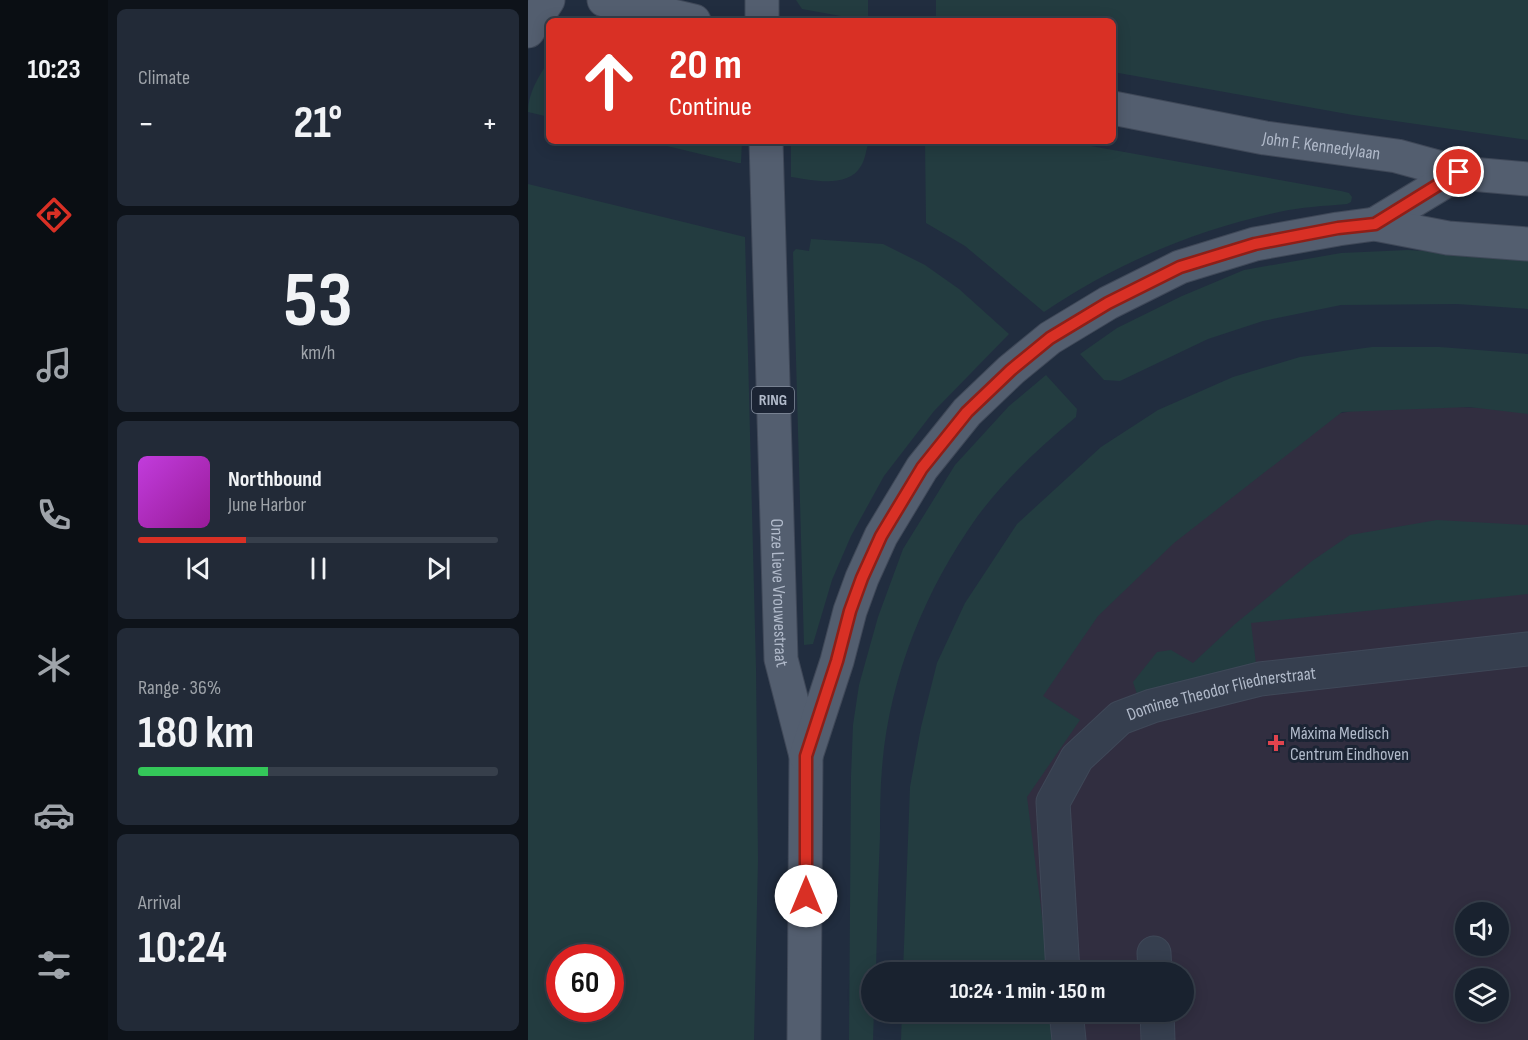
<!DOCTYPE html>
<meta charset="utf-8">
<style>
body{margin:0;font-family:"Sofia Sans Condensed",sans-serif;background:#222a37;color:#f1f3f6;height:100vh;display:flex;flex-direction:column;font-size:22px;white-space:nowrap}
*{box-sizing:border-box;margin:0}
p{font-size:20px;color:#9fa4aa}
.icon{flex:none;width:33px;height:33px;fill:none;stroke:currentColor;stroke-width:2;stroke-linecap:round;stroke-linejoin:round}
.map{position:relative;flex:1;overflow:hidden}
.panel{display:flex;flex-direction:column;gap:9px;padding:9px;background:#0e131a;width:420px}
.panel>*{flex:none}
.hud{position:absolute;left:18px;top:18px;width:570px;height:126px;border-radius:9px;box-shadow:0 3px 15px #0003,0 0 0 2px #373f4b;background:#d93025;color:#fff;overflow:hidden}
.fabs{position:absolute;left:927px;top:902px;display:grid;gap:12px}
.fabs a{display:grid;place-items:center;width:54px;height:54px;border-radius:50%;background:#19222f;box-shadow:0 3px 15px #0003,0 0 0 2px #373f4b;font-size:30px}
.speed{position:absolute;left:18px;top:944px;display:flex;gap:12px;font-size:30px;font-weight:700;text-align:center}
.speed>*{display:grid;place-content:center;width:78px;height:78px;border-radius:50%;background:#19222f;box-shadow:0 3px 15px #0003,0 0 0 2px #373f4b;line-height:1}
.speed .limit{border:9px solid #d22;background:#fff;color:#111}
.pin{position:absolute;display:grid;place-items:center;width:51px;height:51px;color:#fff;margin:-26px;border:3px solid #fff;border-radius:50%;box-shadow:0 2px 6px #0007}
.me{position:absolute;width:66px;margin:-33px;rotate:0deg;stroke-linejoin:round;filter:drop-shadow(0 0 4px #0008)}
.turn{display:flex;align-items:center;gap:21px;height:126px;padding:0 24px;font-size:27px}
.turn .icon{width:78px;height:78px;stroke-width:2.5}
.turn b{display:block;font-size:42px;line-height:51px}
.big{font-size:45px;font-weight:700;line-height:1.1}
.panel .card{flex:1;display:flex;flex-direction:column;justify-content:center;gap:9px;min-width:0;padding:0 21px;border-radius:9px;background:#222a37}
.panel .dial{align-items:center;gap:0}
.dial b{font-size:78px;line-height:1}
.song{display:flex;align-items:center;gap:18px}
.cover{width:72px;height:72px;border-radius:9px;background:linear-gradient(135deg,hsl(290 70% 55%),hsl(300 70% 35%))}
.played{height:6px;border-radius:3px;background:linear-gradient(90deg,#d93025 30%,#373f4b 30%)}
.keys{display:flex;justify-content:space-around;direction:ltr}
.heat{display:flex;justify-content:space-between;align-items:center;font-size:33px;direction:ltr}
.charge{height:9px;border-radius:4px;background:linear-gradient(90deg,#34c759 36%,#373f4b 0)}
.trip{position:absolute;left:333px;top:962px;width:333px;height:60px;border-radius:30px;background:#19222f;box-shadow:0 3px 15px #0003,0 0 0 2px #373f4b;font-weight:700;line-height:60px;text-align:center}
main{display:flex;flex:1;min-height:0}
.tabs{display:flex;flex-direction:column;width:108px;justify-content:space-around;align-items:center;background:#0a0e13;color:#9fa4aa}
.tabs .icon{width:42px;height:42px}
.tabs .active{color:#d93025}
.tabs b{font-size:27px;color:#f1f3f6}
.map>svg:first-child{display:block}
.medical{fill:#312e40;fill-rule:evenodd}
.green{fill:#233c40;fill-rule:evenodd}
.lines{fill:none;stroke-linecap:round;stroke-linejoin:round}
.minor-casing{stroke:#3f4858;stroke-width:35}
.major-casing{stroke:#3f4858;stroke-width:35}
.minor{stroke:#363f4f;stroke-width:33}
.major{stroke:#535e6f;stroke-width:33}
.route-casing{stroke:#8d1f18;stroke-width:15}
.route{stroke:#d93025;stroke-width:10}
.health-dot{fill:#e0444e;stroke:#1b2434;stroke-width:2}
.labels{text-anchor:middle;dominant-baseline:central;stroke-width:6;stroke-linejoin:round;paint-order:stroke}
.shield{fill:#1b2434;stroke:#848d9d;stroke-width:1.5}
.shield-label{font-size:16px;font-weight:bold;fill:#b1baca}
.street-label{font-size:18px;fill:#b1baca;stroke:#1b2434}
.poi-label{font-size:18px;fill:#b1baca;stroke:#1b2434;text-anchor:start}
</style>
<main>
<nav class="tabs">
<b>10:23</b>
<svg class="icon active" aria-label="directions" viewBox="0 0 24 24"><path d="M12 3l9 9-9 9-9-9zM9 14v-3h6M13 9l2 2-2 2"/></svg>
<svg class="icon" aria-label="music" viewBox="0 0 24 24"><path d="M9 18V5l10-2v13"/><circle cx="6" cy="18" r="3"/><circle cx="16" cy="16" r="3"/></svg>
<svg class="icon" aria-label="phone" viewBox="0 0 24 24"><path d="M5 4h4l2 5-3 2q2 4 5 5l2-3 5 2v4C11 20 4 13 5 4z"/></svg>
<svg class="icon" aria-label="climate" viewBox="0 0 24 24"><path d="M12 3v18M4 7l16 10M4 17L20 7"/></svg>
<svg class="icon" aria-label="car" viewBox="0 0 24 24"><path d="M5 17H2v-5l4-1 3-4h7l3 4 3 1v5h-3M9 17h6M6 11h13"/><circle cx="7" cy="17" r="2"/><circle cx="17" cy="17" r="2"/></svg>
<svg class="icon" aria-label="filters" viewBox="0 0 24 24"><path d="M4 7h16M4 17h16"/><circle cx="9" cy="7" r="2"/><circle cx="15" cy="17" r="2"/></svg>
</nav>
<section class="panel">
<div class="card"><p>Climate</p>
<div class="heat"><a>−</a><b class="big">21°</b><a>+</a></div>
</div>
<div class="card dial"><b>53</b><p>km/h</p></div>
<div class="card">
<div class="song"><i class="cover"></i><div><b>Northbound</b><p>June Harbor</p></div></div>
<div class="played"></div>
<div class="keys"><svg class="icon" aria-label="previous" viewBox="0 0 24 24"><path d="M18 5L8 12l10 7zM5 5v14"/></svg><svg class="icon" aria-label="pause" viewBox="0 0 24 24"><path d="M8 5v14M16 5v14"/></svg><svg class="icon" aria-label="next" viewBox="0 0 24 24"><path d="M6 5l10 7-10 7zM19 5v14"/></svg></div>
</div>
<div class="card"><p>Range · 36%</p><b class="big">180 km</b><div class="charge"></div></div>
<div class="card"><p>Arrival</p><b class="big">10:24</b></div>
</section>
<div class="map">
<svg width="1000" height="1040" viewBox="0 0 1000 1040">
<rect width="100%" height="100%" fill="#212d3f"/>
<path class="medical" d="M863,404L1000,410V1040H492V1011H656V972H492L501,712L624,531L775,420ZM938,912H970V945H938ZM938,978H970V1011H938Z"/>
<g class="green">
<polygon points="268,0 340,0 340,21 274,9"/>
<polygon points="408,0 1000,0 1000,140 825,115 585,72 585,21 408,21"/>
<path d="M21,61V117L0,112C0,93 10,77 21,61Z"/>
<polygon points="118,141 214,141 213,163 210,163"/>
<path d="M263,141H340V144C338,151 337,160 333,166C320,189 284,180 263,177Z"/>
<path d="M397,141H535L813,191L821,193L824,197L823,202L819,204C796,206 773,207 751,212C667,230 587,264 516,312L437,246L398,223Z"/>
<path d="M0,184L217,237L228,668L230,860L226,1040H0ZM32,957H82V1008H32Z"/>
<polygon points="283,239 355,244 397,265 431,289 481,334 406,411 356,476 323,536 304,580 285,644 276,645 265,252 268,249 281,251"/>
<polygon points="880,250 1000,258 1000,309 929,304 813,305 735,321 680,339 592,381 576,380 552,354 589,328 654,296 716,270 813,253"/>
<polygon points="844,347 912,347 1000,354 1000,414 941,407 814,412 646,543 570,616 515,696 552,720 499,797 521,972 375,972 382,787 393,727 409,663 437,603 489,524 573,447 630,410 705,377 772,357"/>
<path d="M518,375L549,409L548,417C512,447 477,479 449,517C397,590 361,678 354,768C352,790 352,813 352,836C350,881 349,927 348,972H344V1011H346L345,1040H321L323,776L325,725L331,685L350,617L375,549L427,465L481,406Z"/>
<polygon points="909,520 1000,525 1000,594 723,623 728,664 609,694 605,682 629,652 643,650 665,663 707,624 784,561 822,535"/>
<polygon points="374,1011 526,1011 530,1040 373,1040"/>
</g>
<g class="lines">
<defs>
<g id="minor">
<polyline points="626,953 627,972"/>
<path id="s1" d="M535,972L525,802L549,758L592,718L624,706L732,679L1000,649"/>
<polyline points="538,1011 541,1040"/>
<polyline points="629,1011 630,1040"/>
</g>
<g id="major">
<polyline points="76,0 166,21"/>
<polyline points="234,0 234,21"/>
<polyline points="0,31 20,0"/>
<path id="s2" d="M585,108L737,138L869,156L931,173L1000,179"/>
<path id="s3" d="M238,141L253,659L278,756L276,1040"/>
<polyline points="847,224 931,173"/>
<polyline points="278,756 309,661 322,611 334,578 353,536 394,468 439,412 483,370 522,338 580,303 652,267 727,244 810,229 847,224 920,238 1000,244"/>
</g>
</defs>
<use href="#minor" class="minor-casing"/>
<use href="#major" class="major-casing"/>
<use href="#minor" class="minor"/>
<use href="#major" class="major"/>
</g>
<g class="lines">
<defs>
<polyline id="route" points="278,896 278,756 309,661 322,611 334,578 353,536 394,468 439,412 483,370 522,338 580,303 652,267 727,244 810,228 847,224 931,172"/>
</defs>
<use href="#route" class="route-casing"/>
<use href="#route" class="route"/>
</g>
<path class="health-dot" d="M745 734h6v6h6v6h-6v6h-6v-6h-6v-6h6z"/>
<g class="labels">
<rect class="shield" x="224" y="387" width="42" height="26" rx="4.5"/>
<g class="shield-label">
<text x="245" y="400">RING</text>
</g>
<g class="street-label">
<text stroke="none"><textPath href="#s2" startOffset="212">John F. Kennedylaan</textPath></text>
<text stroke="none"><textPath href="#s3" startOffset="452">Onze Lieve Vrouwestraat</textPath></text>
<text stroke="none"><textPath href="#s1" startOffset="384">Dominee Theodor Fliednerstraat</textPath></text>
</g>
<g class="poi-label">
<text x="762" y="733">Máxima Medisch<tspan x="762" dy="21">Centrum Eindhoven</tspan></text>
</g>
</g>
</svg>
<div class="fabs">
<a><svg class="icon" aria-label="sound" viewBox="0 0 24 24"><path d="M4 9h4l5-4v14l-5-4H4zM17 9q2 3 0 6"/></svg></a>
<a><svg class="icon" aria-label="layers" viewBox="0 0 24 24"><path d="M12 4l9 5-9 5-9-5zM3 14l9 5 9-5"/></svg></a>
</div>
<div class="speed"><div class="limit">60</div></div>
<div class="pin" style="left:931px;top:172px;background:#d93025"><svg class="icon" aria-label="arrive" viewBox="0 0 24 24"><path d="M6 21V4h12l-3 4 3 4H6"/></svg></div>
<svg class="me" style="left:278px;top:896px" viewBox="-20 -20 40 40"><circle r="19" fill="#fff"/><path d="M0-13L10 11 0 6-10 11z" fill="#d93025"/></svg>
<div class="trip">10:24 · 1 min · 150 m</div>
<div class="hud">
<div class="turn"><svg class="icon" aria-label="ahead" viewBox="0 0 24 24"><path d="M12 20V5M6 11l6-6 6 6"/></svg><div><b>20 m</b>Continue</div></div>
</div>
</div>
</main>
